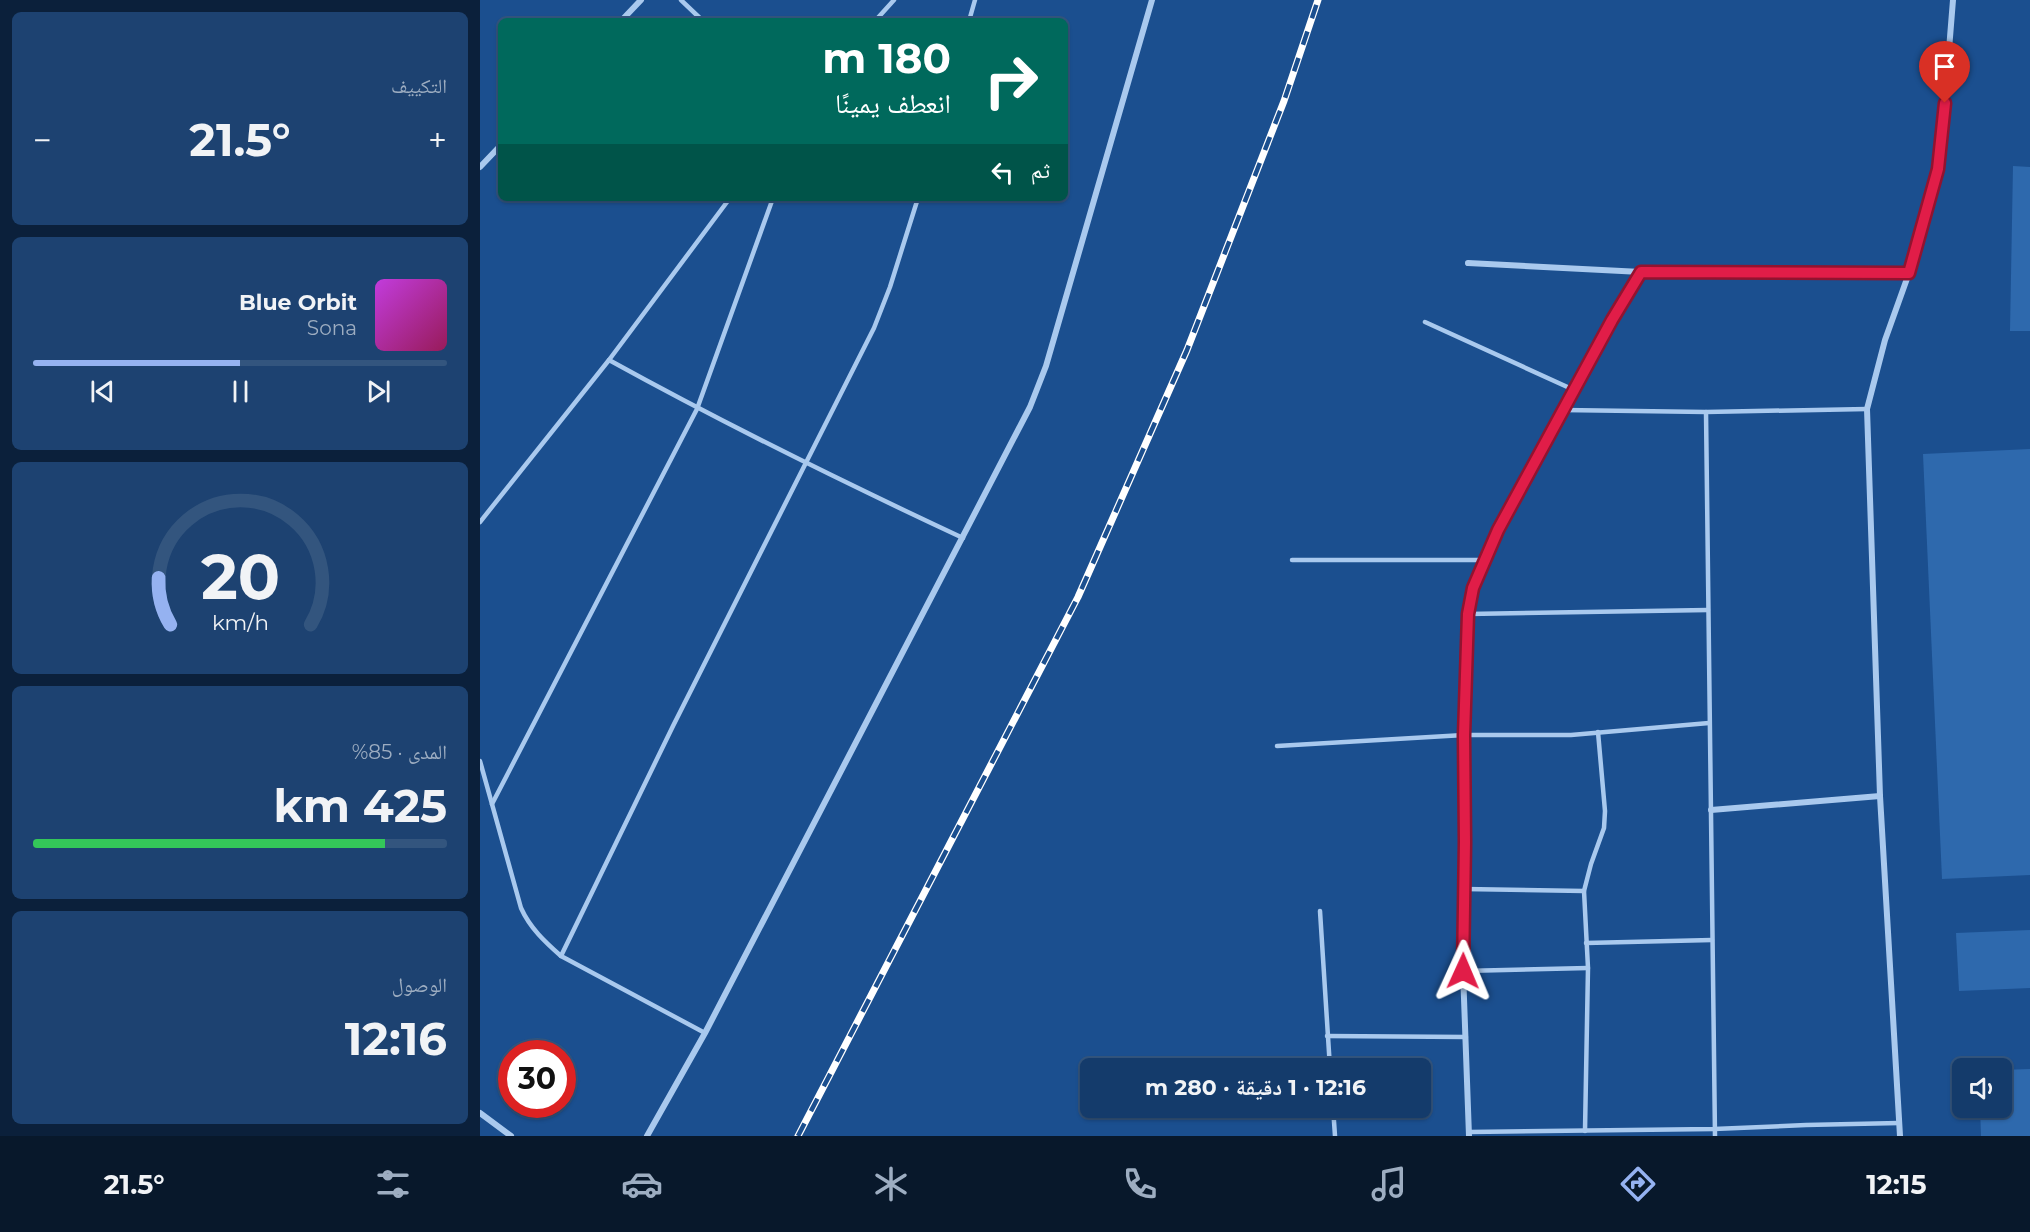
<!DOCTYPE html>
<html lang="ar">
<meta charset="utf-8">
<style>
body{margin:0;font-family:Montserrat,"Noto Naskh Arabic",sans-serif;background:#1d4271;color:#f1f3f6;direction:rtl;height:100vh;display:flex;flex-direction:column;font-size:22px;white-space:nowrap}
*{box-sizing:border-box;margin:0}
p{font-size:20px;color:#9dadc1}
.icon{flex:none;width:33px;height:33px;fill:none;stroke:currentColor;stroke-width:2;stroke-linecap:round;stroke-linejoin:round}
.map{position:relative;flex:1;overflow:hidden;direction:ltr}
.drawer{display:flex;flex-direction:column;gap:12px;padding:12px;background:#0b203b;width:480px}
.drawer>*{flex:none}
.hud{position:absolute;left:18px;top:18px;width:570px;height:183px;border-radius:9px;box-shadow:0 2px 4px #0004,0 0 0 2px #33557e;direction:rtl;background:#00695c;color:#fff;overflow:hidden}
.buttons{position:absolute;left:1472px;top:1058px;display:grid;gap:12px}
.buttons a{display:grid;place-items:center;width:60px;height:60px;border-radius:9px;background:#143b6b;box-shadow:0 2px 4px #0004,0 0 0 2px #33557e;font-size:30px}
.speed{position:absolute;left:18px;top:1040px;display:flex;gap:12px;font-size:30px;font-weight:700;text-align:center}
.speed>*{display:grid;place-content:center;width:78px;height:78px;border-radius:50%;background:#143b6b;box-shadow:0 2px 4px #0004,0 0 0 2px #33557e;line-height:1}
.speed .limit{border:9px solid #d22;background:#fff;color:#111}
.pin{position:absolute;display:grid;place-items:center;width:51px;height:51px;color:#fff;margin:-62px -26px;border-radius:50% 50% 50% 0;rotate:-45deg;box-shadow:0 0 6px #0007}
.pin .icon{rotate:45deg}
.me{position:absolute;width:66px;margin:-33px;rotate:1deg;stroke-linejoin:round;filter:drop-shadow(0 0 4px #0008)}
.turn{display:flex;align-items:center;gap:21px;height:126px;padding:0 18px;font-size:27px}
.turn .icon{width:78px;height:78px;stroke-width:2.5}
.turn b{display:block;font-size:42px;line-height:51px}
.then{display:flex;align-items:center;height:57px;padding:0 18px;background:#0003;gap:12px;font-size:22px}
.big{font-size:45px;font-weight:700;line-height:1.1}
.drawer .widget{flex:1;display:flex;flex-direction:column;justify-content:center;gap:9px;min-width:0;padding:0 21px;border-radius:9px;background:#1d4271}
.drawer .dial{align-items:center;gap:0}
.dial svg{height:156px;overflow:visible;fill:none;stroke:#33557e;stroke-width:7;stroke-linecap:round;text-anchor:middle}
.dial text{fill:#f1f3f6;stroke:none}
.song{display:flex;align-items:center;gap:18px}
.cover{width:72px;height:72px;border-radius:9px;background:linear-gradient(135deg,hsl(290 70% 55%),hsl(330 70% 35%))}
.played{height:6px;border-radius:3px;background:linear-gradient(90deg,#95b2f1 50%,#33557e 50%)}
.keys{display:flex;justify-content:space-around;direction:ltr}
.heat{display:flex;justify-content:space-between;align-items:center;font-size:33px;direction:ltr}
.charge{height:9px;border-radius:4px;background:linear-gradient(90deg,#34c759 85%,#33557e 0)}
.trip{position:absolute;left:600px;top:1058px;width:351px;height:60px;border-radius:9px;background:#143b6b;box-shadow:0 2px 4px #0004,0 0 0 2px #33557e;font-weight:700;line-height:60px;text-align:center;direction:rtl}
.dock{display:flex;height:96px;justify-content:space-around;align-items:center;background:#08182b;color:#9dadc1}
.dock .icon{width:42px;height:42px}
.dock .on{color:#95b2f1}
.dock b{font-size:27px;color:#f1f3f6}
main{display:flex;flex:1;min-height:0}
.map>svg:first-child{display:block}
.green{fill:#2e69ad}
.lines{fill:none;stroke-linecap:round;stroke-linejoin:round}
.service{stroke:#a9c9ee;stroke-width:4.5}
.minor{stroke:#a9c9ee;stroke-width:6}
.rail-casing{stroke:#fff;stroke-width:7}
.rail{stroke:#1b4f8f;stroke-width:4.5;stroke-dasharray:14;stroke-linecap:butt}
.route-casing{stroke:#92132f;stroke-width:15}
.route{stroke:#e11d48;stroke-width:10}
</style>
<main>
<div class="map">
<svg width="1550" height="1136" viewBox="0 0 1550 1136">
<rect width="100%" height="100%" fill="#1b4f8f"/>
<g class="green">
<polygon points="1533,166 1550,167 1550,331 1530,331"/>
<polygon points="1550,449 1550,875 1462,879 1443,454"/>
<polygon points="1550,930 1550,988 1479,991 1476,933"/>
<polygon points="1550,1069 1550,1136 1501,1136 1500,1107 1521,1107 1521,1070"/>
</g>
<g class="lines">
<g class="service">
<polyline points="201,0 223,21"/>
<polyline points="395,21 414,0"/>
<polyline points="489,21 495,0"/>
<polyline points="945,322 1094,390"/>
<path d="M129,360C245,424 363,482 483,538"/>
<polyline points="1083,410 1226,412 1387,409"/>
<polyline points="1226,412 1235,1136"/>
<polyline points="0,522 129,360 250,198"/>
<polyline points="812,560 1004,560"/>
<polyline points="988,614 1228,610"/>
<polyline points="797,746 984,735 1091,735 1229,723"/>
<path d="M0,761L41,908C50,928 65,942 81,956L225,1033"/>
<polyline points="12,804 217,409 293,198"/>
<polyline points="984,889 1104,891 1108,968 1105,1131"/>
<polyline points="1104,891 1111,864 1124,828 1125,811 1118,732"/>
<polyline points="840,911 850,1068"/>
<polyline points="1106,943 1232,940"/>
<polyline points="81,956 193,726 394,328 410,287 438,198"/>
<polyline points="983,971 1108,968"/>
<polyline points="847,1036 986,1037"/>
<polyline points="853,1107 855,1136"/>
<polyline points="989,1132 1234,1129 1326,1125 1419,1123"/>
</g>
<g class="minor">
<polyline points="141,21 161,0"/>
<polyline points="0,167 21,145"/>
<polyline points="988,263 1161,272 1429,273"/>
<polyline points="1231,810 1400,796"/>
<polyline points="0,1113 31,1136"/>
<polyline points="167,1136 225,1033 550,407 566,366 672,0"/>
<polyline points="989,1136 983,971 985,842 984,735 988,614 993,588 1018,530 1132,320 1161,272"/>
<polyline points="1420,1136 1400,796 1387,409 1405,340 1429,273 1458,169 1463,124 1473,0"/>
</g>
<defs>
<polyline id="rail" points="318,1136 598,597 707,350 804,101 838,0"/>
</defs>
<use href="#rail" class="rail-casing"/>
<use href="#rail" class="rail"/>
</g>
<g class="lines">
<defs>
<polyline id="route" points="983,971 985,842 984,735 988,614 993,588 1018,530 1132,320 1161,272 1429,273 1458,169 1465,103"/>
</defs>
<use href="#route" class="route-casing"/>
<use href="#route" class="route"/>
</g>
</svg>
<div class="buttons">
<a><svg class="icon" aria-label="sound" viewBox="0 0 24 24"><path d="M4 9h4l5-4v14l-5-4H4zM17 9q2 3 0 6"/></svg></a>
</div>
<div class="speed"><div class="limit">30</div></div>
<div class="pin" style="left:1465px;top:103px;background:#d93025"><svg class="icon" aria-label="arrive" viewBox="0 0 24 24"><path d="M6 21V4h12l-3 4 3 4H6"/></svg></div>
<svg class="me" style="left:983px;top:971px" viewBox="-20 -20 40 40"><path d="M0-17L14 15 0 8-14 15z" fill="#e11d48" stroke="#fff" stroke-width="4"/></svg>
<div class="trip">12:16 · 1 دقيقة · 280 m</div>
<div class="hud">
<div class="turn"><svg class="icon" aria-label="right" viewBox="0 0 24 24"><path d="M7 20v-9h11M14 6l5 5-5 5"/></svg><div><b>180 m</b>انعطف يمينًا</div></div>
<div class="then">ثم<svg class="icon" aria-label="left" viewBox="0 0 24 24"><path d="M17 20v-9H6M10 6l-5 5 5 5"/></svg></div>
</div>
</div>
<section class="drawer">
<div class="widget"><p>التكييف</p>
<div class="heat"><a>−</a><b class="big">21.5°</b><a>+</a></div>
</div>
<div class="widget">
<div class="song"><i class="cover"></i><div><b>Blue Orbit</b><p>Sona</p></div></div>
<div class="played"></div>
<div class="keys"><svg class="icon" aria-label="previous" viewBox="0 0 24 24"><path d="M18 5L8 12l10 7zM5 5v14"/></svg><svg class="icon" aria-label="pause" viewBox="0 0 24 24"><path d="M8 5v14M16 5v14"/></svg><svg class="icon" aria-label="next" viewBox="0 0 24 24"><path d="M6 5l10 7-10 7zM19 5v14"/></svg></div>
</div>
<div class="widget dial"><svg viewBox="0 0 100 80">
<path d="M14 69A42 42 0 1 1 86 69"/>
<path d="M14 69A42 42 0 0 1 8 45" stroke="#95b2f1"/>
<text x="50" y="56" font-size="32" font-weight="700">20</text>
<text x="50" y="72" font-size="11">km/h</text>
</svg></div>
<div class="widget"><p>المدى · 85%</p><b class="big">425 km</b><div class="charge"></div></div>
<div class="widget"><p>الوصول</p><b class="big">12:16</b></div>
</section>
</main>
<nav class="dock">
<b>12:15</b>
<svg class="icon on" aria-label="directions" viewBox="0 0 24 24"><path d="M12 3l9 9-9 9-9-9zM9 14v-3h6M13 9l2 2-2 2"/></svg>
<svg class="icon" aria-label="music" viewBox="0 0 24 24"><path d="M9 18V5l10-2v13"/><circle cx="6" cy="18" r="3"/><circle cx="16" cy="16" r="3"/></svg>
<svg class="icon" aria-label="phone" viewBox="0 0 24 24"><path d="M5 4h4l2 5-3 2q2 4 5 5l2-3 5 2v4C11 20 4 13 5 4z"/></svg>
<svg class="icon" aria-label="climate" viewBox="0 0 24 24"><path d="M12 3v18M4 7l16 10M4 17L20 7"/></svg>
<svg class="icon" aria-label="car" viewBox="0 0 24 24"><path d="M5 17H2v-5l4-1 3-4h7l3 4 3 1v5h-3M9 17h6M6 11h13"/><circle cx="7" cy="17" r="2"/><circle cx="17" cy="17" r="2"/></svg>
<svg class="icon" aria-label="filters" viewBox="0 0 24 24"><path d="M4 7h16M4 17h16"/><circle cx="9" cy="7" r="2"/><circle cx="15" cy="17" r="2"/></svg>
<b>21.5°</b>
</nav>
